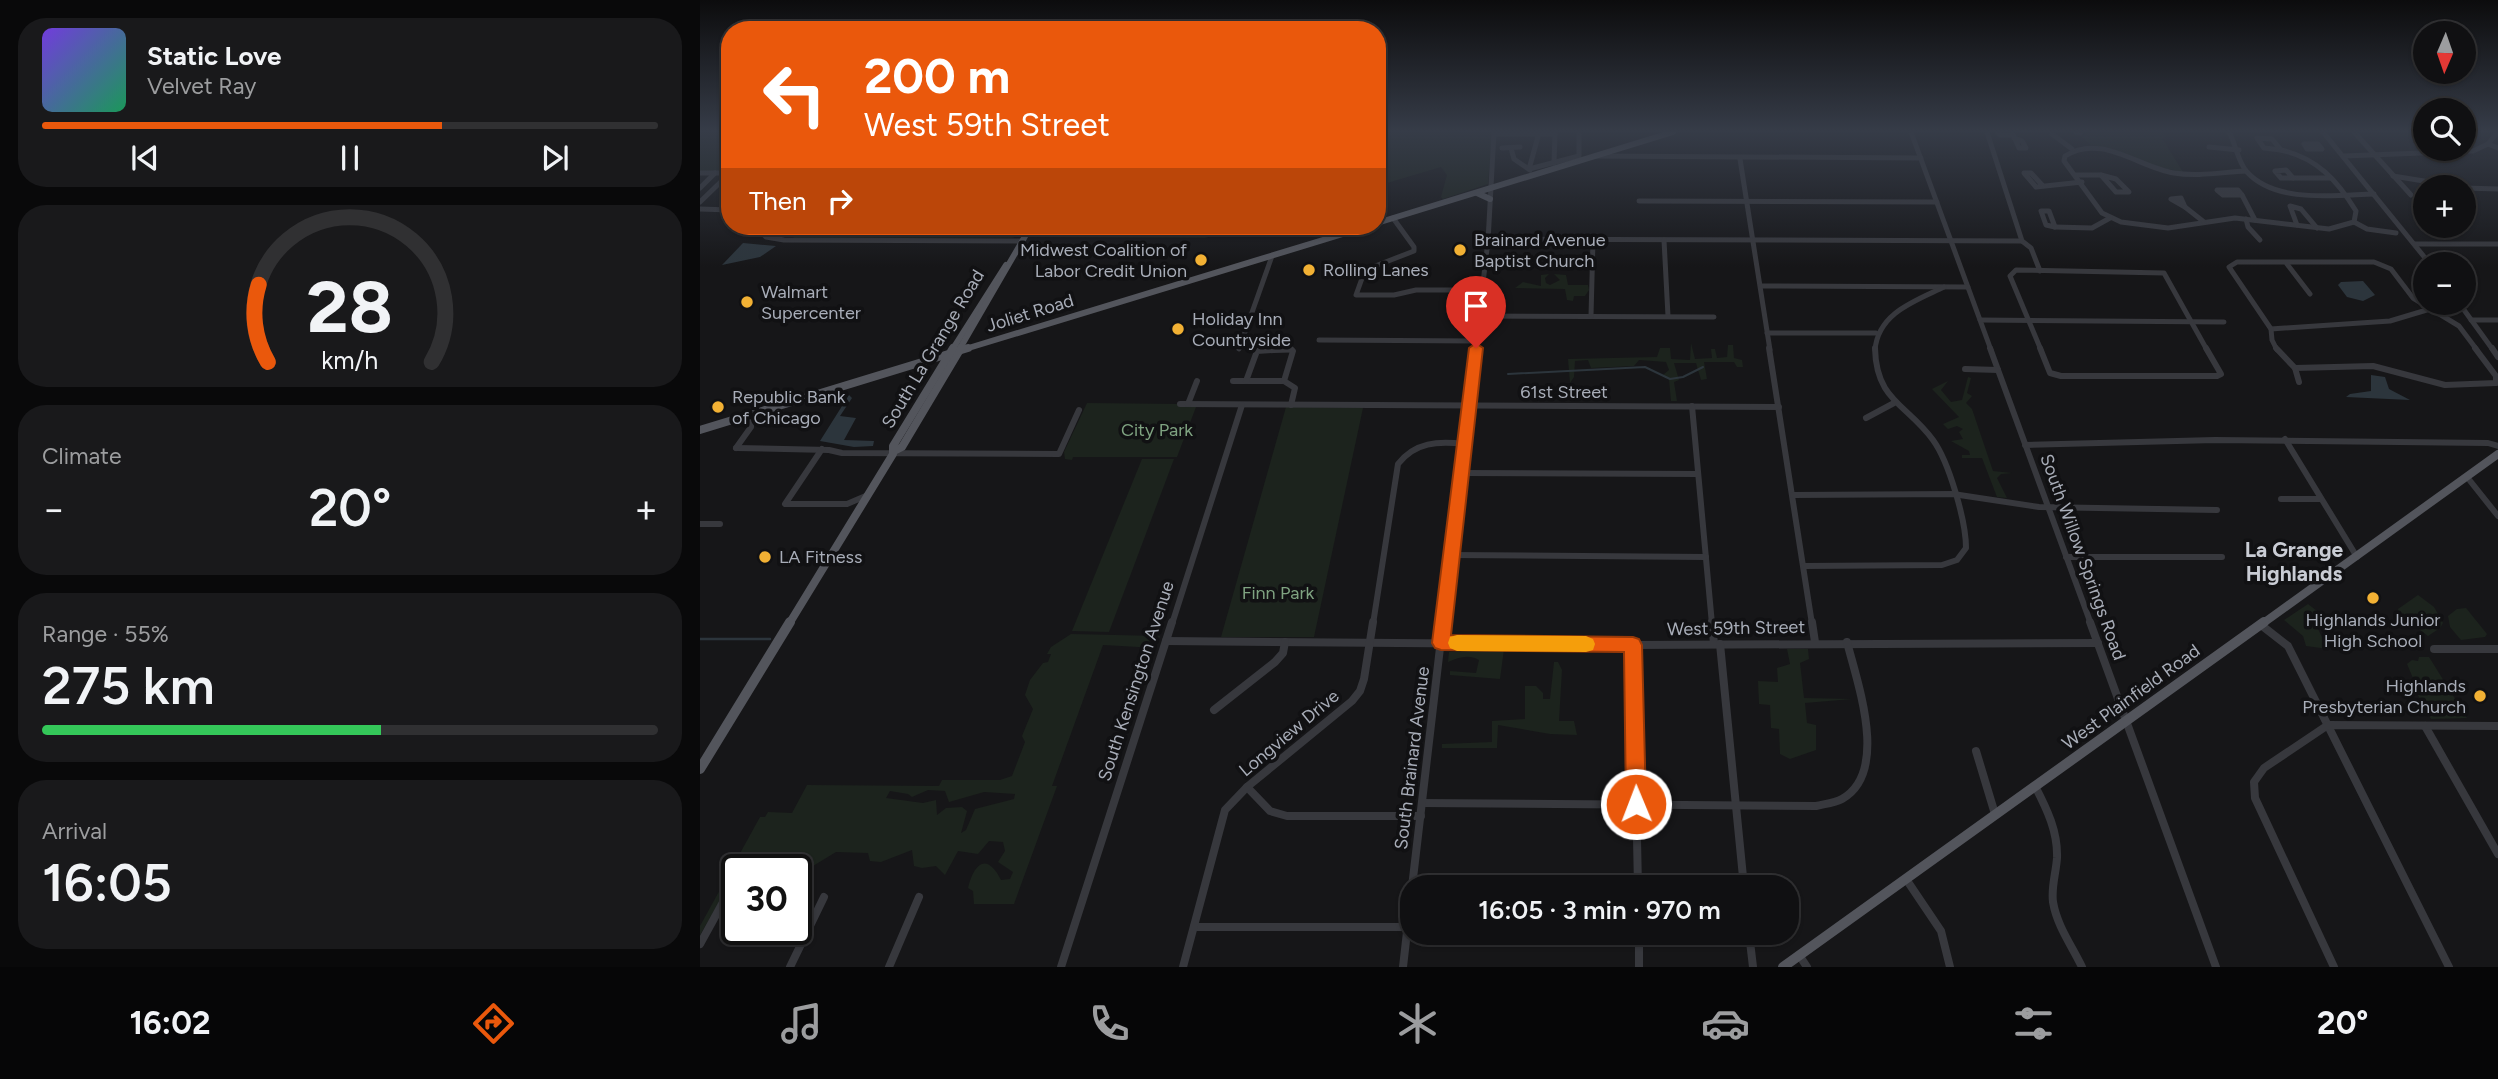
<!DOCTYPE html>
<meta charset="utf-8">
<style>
body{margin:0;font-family:Figtree,sans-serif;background:#19191b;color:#f1f3f6;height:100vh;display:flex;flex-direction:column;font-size:26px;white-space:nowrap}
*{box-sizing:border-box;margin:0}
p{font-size:23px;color:#9c9d9f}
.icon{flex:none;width:38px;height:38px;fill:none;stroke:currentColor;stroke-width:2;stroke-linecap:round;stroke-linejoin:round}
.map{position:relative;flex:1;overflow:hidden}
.drawer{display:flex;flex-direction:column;gap:18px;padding:18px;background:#09090a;width:700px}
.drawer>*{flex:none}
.guide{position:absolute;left:21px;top:21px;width:665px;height:214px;border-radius:28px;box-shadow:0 2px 5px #0004,0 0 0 2px #303032;background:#ea580c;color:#fff;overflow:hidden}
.needle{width:46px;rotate:182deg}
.fabs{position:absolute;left:1713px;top:21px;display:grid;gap:14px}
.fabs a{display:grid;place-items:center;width:63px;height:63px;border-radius:50%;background:#101012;box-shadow:0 2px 5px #0004,0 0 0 2px #303032;font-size:35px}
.speed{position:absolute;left:21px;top:854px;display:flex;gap:14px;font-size:35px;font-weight:700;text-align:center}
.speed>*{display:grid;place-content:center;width:91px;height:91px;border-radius:50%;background:#101012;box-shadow:0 2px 5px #0004,0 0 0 2px #303032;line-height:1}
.speed .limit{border:4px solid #111;border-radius:10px;background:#fff;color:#111}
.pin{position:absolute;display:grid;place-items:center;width:60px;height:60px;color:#fff;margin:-72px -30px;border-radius:50% 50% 50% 0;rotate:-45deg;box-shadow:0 0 7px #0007}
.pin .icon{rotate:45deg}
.me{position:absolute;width:77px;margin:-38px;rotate:359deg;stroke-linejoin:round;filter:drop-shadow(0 0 5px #0008)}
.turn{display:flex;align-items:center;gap:24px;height:147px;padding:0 28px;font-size:32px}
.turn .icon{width:91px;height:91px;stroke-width:2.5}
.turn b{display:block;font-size:49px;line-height:60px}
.then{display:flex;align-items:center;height:66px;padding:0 28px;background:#0003;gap:14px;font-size:26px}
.big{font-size:52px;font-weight:600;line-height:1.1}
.drawer .widget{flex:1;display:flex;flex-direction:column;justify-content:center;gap:10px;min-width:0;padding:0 24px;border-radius:28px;background:#19191b}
.drawer .dial{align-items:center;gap:0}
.dial svg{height:182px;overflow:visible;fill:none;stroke:#303032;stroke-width:7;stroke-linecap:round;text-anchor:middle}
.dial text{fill:#f1f3f6;stroke:none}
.song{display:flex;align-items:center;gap:21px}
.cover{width:84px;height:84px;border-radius:10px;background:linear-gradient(135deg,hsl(260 70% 55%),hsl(150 70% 35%))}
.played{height:7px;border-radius:4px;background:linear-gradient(90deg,#ea580c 65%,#303032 65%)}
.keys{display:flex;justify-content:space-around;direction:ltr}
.heat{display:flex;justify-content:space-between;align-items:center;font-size:38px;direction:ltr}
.charge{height:10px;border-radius:5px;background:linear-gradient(90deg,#34c759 55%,#303032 0)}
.trip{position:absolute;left:700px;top:875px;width:399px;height:70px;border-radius:28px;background:#101012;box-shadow:0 2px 5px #0004,0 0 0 2px #303032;font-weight:600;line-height:70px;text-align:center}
.tabs{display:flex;height:112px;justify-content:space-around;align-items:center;background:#060607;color:#9c9d9f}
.tabs .icon{width:49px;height:49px}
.tabs .active{color:#ea580c}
.tabs b{font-size:32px;color:#f1f3f6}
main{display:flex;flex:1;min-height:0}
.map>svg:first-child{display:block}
.green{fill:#1c231d;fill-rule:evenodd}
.water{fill:#2c353c}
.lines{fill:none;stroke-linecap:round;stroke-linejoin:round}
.stream-far1{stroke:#2c353c;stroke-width:2}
.stream{stroke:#2c353c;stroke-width:2.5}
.minor-far2{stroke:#37383d;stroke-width:5}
.minor-far1{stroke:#37383d;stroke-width:6}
.minor{stroke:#37383d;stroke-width:8}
.major-far2{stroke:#53555c;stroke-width:6}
.major-far1{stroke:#53555c;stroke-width:8}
.major{stroke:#53555c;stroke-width:10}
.route{fill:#ea580c;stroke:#983908;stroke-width:2}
.slow{fill:#f59e0b}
.poi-dot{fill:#f2b134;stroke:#111113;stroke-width:2.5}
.labels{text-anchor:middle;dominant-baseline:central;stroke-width:7;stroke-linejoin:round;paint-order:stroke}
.poi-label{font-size:18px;fill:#a8adb8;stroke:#111113;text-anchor:start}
.street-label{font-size:18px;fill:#a8adb8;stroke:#111113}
.park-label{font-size:18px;fill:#7fa381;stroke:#111113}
.quarter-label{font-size:21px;font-weight:bold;fill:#c9ccd4;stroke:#111113}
</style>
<main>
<section class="drawer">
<div class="widget">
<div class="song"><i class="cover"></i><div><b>Static Love</b><p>Velvet Ray</p></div></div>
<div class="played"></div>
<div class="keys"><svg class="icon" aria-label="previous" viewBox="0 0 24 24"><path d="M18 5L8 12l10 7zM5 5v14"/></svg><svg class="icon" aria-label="pause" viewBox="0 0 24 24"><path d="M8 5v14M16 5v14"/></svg><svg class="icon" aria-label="next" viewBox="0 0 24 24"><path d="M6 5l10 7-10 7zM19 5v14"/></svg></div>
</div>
<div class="widget dial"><svg viewBox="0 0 100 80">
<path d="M14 69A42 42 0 1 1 86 69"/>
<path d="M14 69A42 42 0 0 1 10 35" stroke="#ea580c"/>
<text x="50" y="56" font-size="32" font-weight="700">28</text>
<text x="50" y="72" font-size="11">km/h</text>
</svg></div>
<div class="widget"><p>Climate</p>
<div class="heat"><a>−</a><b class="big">20°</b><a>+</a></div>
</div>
<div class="widget"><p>Range · 55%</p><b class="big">275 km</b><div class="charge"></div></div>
<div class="widget"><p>Arrival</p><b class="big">16:05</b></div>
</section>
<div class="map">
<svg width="1798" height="967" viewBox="0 0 1798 967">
<rect width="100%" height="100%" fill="#161618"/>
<g class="green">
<rect x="0" y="132" width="30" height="40"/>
<polygon points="677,132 792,132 788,184 743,199 741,197 747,175 741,167 677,186"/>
<polygon points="1384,132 1463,132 1467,137 1462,138 1483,172 1457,167 1408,148 1391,145 1382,137 1386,135"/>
<polygon points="103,226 325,226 318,236 312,238 93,238"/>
<polygon points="336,226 545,226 505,238 329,237"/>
<polygon points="849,274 845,278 846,283 850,285 860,280 854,274 866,275 868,285 888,285 889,290 885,296 874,296 873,301 867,300 865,289 815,288 823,282 841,286 841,275"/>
<polygon points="991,343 995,359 1012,358 1011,349 1015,349 1017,358 1027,357 1028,345 1033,345 1034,358 1042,360 1043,367 1037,367 1034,362 1004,362 1007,379 1001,380 996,363 974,363 979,380 974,382 977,401 971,401 969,379 963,375 969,370 966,362 939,360 934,366 891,368 888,360 875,361 874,377 870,383 868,359 957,357 960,348 970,348 971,359 990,360"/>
<polygon points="1268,377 1271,378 1267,393 1272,396 1266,403 1272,409 1293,471 1312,473 1301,474 1297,478 1307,498 1297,497 1282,458 1262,458 1262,455 1270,455 1269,451 1251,441 1263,439 1259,432 1263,429 1257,426 1248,429 1243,424 1259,417 1232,389 1248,381 1241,390 1251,402 1262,400"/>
<polygon points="387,403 480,404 479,406 496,407 477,457 373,457 372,460 365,459 364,452"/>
<polygon points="586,407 663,408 614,637 521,637"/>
<polygon points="442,459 474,459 409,632 372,631"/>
<polygon points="1718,595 1734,607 1743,623 1740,628 1728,636 1699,614 1698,609"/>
<polygon points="1608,604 1617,611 1614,613 1616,625 1628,649 1606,646 1603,636 1584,620"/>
<polygon points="1766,608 1787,634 1785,637 1761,640 1750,627 1748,616 1757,609"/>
<path d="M371,634L460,636L456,648L403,645L352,786H357L314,904H274L273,891L268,888C274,863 287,852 301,880L310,879L313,872L298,862L305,851L303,842L289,841L278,854L258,851L245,875L236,866L222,868L214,866L212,850L181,862L170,861L168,853L136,852L113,866L95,865L90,852L84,855L76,870H47L46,856L0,935V926L60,817H65L68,812L92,813L107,785L239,786L242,780H300L312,776L325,742L322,736L333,709L325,695L330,680L343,663L348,662L351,654H347L351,647ZM228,790L245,791L249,802L284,792L315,794L314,799L275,809L266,830L261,833L267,811L262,807L246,808L237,815L236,800L223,803L186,798L190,791L208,794L212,797Z"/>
<path d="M804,649L800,679L750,675V671L776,673L779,660C769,654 759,657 748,662L749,652Z"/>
<polygon points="1087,649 1108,649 1109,659 1100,663 1104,698 1152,699 1105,703 1107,723 1116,725 1116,750 1090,759 1080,754 1079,729 1071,728 1070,705 1059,704 1058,681 1078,682 1077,668 1090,664"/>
<polygon points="1719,657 1729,657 1767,718 1731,719 1714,688 1715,683 1707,664 1712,660 1718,661"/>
<polygon points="854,662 858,662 862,670 859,721 874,721 877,735 850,734 798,725 797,748 742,748 742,744 792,742 792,721 825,719 825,686 836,686 843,693 843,699 850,699"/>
</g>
<g class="water">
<polygon points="43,243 76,246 60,257 22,265"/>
<polygon points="1663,281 1675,295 1663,301 1647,297 1638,285 1641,282"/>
<polygon points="1671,375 1685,377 1689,389 1710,400 1646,397 1650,394 1671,391"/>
<polygon points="149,395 152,398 140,416 156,418 144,440 174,441 173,446 154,447 120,441"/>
</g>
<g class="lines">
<polyline class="stream-far1" points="808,374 945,367 970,379 983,377 1003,367"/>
<polyline class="stream" points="0,639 70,639"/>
<g class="minor-far2">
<polyline points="1211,132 1291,350"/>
<polyline points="1287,132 1322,241 1331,248 1340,271"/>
<polyline points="1297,132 1300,135 1313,135"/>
<polyline points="1312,132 1319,148 1326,148 1322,141 1314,138"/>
<polyline points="1376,132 1380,133"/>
<path d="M1529,132C1536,144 1537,161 1547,172C1576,204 1636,195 1674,194"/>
<polyline points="1623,132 1730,264"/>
<polyline points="1654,132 1711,195"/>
<polyline points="794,134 855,134"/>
<polyline points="1352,134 1372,149"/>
<polygon points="1557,138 1572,139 1581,150 1564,148"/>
<polygon points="1604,144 1618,144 1622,149 1607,149"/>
<polyline points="1788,144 1798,148"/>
<polyline points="1509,147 1539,150"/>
<polyline points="802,148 820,147"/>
<polyline points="811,148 814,159 830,170"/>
<polyline points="895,156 1221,158"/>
<polyline points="1644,156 1773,151 1788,144 1796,134"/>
<polyline points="1040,159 1070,350"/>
<polyline points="854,163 855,133"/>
<polyline points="829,169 879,156 879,132"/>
<polyline points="829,169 839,133"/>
<polygon points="1586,170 1593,178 1581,178 1575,171"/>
<path d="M1546,171C1523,172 1498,177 1474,173C1438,167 1401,133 1365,156L1364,161L1402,213L1421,222L1468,228L1535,218L1629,229L1654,222L1656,211C1637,180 1617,158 1581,150"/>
<polyline points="0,173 30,173"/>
<polyline points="1376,175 1401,175"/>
<polygon points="1401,175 1416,179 1429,192 1416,192"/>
<polyline points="1693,176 1761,187"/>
<polyline points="1593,178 1631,178"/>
<polyline points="1343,186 1331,173 1324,173 1336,187 1382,182"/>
<polyline points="0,188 15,173"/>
<polyline points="1764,188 1798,189"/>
<polygon points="1517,190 1538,190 1542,195 1523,195"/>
<polyline points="1542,195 1555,220"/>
<polygon points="1481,198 1485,207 1471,199"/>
<polyline points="939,201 1237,202"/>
<polyline points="0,202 30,173"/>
<polyline points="1485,207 1504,222"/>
<polyline points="0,209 30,210"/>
<polygon points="1341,211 1349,211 1355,227 1346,225"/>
<polyline points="693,218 714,247 714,251 665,270 656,295 694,295 716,290 783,290"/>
<polyline points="1546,219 1548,227 1560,240"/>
<polyline points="1654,222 1667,229 1696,233"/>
<polyline points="1597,225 1590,206 1601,209 1617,228"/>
<polyline points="56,226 66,237 84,240 322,241"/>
<polyline points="1355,227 1392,228 1410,218"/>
<polyline points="788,239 1322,241"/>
<polyline points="964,240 968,316"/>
<polyline points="1715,244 1798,244"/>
<polyline points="1587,264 1610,294"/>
<polyline points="1061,286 1268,287"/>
<polyline points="1759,303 1793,350"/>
<polyline points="779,316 1014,317"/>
<polyline points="891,316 893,240"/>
<polyline points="1280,320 1524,322"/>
<polyline points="1771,320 1798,320"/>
<polyline points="1571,329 1690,321 1740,306 1760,304"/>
<polyline points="1067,333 1176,333"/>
<polyline points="619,340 776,341"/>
<polyline points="539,349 572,256"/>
<polyline points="574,350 592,350"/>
<polyline points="775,350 788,241 794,132"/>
<path d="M1175,350C1178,313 1215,301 1244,287"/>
<polyline points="1341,350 1310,276 1316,270 1464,273 1507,350"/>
<polyline points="1577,350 1572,340 1571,329 1529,267 1537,262 1674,262 1691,269 1713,298 1759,326 1777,350"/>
</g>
<g class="minor-far1">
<polyline points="1069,348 1112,624"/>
<polyline points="1290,348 1391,624"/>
<polyline points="1340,348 1350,373 1361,376 1517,376 1521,374 1506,348"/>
<polyline points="1576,348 1595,368 1673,366 1745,385 1796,383 1796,376 1775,348"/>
<polyline points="1792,348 1798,357"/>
<polyline points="1595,368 1599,382"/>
<polyline points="1265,369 1298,370"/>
<polyline points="533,381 584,381 595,388 591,405"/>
<polyline points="546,381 557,351 591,349 593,351 584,381"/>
<polyline points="480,404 1079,407"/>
<polyline points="488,404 497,381"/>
<polyline points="992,406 1012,624"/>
<polyline points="1166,418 1194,403"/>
<polyline points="1585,439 1657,557"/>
<polyline points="1325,445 1515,440 1788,443 1798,446"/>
<polyline points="36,448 129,450 142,453 359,454 379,410"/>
<polyline points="36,448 51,427 51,414"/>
<polyline points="122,449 85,504 147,504 168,495"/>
<polyline points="761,473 998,474"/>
<polyline points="1767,477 1798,516"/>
<polyline points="1093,495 1253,494 1339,507 1517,510"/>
<polyline points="1581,499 1621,499"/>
<polyline points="0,524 20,524"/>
<polyline points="751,555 1006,557"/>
<polyline points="1366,557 1522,557"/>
<path d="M1104,566L1242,565L1257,560L1266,548C1266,521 1249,462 1233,440C1207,404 1176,401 1175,348"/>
<polyline points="472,624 542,405"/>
<path d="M673,624L698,464C715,442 738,441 764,444"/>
<polyline points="743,624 775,348"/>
</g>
<g class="minor">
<polyline points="1012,622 1014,644"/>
<polyline points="1112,622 1115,642"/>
<polyline points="1390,622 1516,967"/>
<polyline points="1561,625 1588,646 1749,967"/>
<polyline points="466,641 933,645 1398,643"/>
<polyline points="1020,644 1044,887"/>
<polyline points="933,645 938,887"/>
<polyline points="1734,649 1798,649"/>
<polyline points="514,710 575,662 583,653 585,642"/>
<polyline points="1725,726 1798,854"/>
<polyline points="1276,751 1295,814"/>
<path d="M1335,786C1347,809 1358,832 1357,858C1356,873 1351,887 1353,902C1357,926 1372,946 1382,967"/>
<polyline points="547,787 570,811 587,816 721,816"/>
<path d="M722,803L1116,806C1124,804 1135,803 1142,799C1190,772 1157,682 1147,642"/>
<polyline points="1206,879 1241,931 1250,967"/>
<polyline points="712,887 743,622"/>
<polyline points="494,927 708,927"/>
<polyline points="939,933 939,967"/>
<polyline points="1049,933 1053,967"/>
<polyline points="0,944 27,895"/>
<polyline points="1099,955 1107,967"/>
<polyline points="90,967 124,897"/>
<polyline points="189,967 219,897"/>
<polyline points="361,967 472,622"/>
<polyline points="483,967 525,810 547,787 652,701 660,691 664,679 673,622"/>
<polyline points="703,967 712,888"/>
<polyline points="1634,967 1555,798 1554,782 1564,768 1628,725 1798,726"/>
</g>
<g class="major-far2">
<polyline points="777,193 790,199"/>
<polyline points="677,223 973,132"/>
<polyline points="252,350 306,265"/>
<polyline points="259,350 331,226"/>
<polyline points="262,350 669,226"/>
</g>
<g class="major-far1">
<polyline points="0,430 268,348"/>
<polyline points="194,451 202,447 261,348"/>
<polyline points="89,624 193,454 193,446 253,348"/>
<polyline points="1562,624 1798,454"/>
</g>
<g class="major">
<polyline points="0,769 90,622"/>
<polyline points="1083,967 1564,622"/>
</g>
</g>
<linearGradient id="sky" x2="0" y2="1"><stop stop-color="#0c0c0d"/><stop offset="0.49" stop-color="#363c48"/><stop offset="1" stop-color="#363c48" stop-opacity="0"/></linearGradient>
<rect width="1798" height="267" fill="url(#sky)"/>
<polygon class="route" points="776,343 783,348 751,635 933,637 939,639 942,645 946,804 943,811 936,814 929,811 926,804 924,652 741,650 735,648 732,643 769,348"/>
<polygon class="slow" points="757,635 886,636 893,639 895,644 893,650 886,652 757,651 750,648 748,643 750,637"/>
<g class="poi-dot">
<circle cx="760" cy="250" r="7"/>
<circle cx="501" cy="260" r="7"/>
<circle cx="609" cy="270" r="7"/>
<circle cx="47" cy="302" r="7"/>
<circle cx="478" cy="329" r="7"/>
<circle cx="18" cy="407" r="7"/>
<circle cx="65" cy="557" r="7"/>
<circle cx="1673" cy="598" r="7"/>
<circle cx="1780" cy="696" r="7"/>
</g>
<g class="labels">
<g class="poi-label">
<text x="774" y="240">Brainard Avenue<tspan x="774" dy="21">Baptist Church</tspan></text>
<text x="487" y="250" text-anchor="end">Midwest Coalition of<tspan x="487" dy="21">Labor Credit Union</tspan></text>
<text x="623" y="270">Rolling Lanes</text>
<text x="61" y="292">Walmart<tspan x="61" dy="21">Supercenter</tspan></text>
<text x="492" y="319">Holiday Inn<tspan x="492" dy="21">Countryside</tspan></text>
<text x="32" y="397">Republic Bank<tspan x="32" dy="21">of Chicago</tspan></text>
<text x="79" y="557">LA Fitness</text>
<text x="1673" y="620" text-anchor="middle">Highlands Junior<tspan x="1673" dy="21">High School</tspan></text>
<text x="1766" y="686" text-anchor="end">Highlands<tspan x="1766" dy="21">Presbyterian Church</tspan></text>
</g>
<g class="street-label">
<text transform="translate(330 313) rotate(-17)">Joliet Road</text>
<text transform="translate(233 349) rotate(-59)">South La Grange Road</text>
<text x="864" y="392">61st Street</text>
<text transform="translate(1383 557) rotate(70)">South Willow Springs Road</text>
<text transform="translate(1036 628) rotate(-1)">West 59th Street</text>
<text transform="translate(436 681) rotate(-72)">South Kensington Avenue</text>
<text transform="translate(1431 697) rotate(-36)">West Plainfield Road</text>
<text transform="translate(589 733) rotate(-40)">Longview Drive</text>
<text transform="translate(712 758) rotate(-83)">South Brainard Avenue</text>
</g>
<g class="park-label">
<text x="457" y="430">City Park</text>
<text x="578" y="593">Finn Park</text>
</g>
<g class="quarter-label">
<text x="1594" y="549">La Grange<tspan x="1594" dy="24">Highlands</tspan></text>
</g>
</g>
</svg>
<div class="fabs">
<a><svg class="needle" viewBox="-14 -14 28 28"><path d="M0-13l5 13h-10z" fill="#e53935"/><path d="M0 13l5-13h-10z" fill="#9c9d9f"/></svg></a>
<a><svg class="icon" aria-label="search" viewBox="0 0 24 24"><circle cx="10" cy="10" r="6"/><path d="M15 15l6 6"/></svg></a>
<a>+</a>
<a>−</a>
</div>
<div class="speed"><div class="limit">30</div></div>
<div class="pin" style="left:776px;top:348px;background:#d93025"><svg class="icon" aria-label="arrive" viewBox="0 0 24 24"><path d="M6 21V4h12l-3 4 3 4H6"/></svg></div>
<svg class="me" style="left:936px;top:804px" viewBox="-20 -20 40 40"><circle r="17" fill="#ea580c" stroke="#fff" stroke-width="3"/><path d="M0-11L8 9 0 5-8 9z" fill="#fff"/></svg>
<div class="trip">16:05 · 3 min · 970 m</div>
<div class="guide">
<div class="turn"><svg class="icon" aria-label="left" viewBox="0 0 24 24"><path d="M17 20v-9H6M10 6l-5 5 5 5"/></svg><div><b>200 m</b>West 59th Street</div></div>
<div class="then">Then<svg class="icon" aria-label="right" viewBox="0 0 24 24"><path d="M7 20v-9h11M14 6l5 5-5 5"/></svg></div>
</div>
</div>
</main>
<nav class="tabs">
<b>16:02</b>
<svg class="icon active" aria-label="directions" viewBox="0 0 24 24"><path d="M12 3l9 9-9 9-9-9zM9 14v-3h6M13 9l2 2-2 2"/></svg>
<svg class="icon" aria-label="music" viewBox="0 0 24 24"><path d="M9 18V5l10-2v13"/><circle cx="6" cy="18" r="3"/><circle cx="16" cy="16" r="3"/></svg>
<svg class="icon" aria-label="phone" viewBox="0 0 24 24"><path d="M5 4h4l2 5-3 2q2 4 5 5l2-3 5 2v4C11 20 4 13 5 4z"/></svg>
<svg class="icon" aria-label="climate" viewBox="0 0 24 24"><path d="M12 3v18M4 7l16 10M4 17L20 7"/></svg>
<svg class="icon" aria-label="car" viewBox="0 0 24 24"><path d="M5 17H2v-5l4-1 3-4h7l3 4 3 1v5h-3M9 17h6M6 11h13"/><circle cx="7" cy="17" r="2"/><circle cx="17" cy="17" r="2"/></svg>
<svg class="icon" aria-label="filters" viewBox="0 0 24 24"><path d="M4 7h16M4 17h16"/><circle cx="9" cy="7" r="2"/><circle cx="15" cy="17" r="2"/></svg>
<b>20°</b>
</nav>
